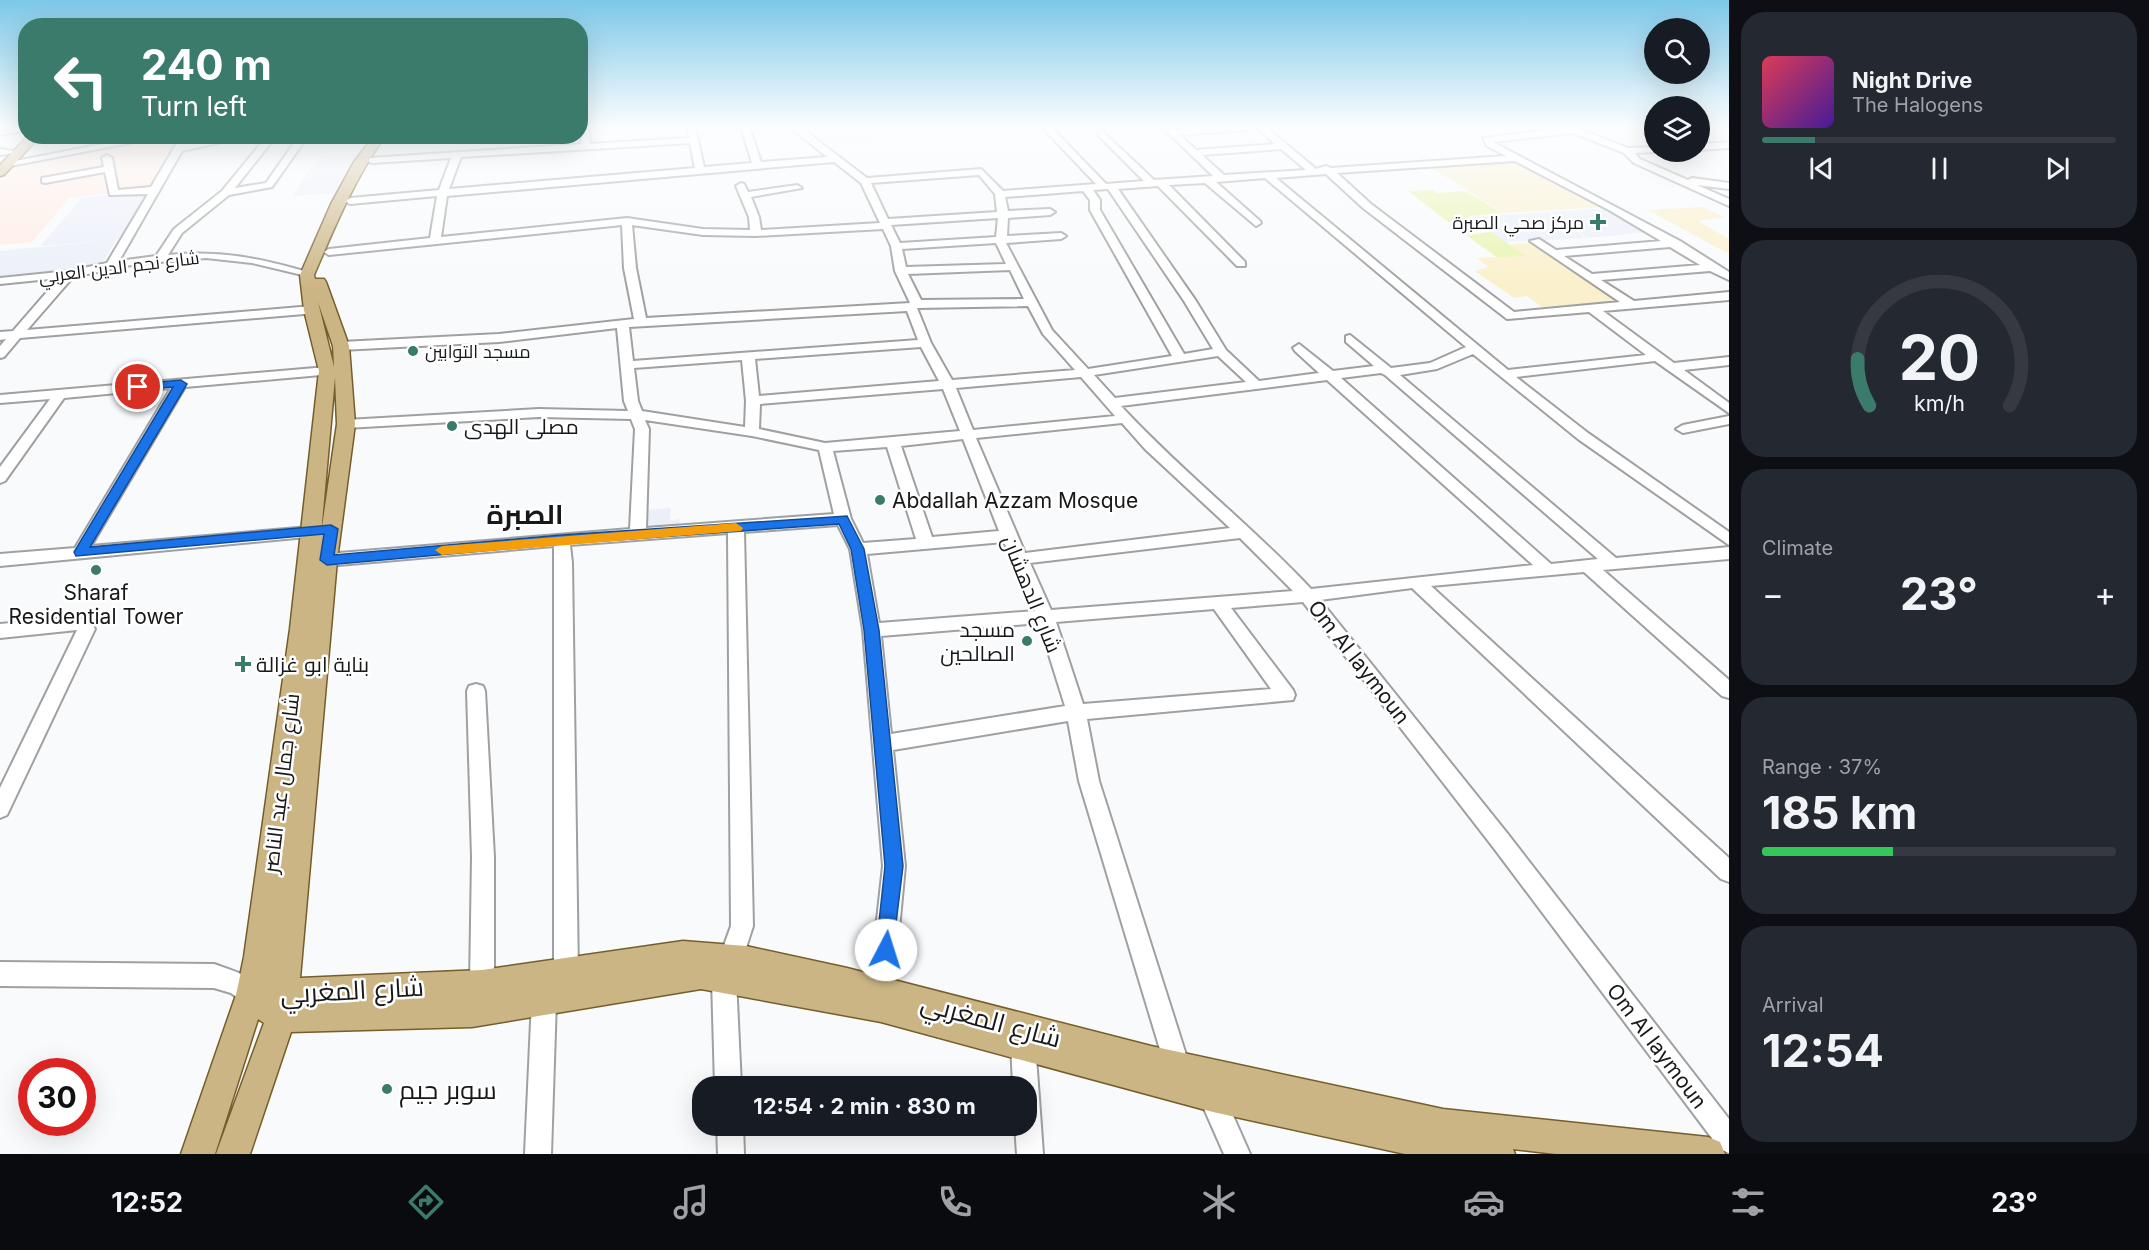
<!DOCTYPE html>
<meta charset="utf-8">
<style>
body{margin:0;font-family:Inter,Cairo,sans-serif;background:#242831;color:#f1f3f6;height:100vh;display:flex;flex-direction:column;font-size:22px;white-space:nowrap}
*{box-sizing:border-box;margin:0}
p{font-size:20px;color:#9ea1a6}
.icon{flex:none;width:33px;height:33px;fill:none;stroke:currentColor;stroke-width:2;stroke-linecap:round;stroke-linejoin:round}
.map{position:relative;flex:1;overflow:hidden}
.drawer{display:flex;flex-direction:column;gap:12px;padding:12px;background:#0d0f14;width:420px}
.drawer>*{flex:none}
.hud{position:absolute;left:18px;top:18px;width:570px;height:126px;border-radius:24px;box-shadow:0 6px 24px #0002;background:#3a7b6b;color:#fff;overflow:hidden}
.fabs{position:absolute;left:1644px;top:18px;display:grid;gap:12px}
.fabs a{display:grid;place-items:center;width:66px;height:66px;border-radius:50%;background:#171b24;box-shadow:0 6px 24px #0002;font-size:30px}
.speed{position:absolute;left:18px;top:1058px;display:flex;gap:12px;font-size:30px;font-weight:700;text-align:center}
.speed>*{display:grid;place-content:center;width:78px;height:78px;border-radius:50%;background:#171b24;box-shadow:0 6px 24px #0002;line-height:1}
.speed .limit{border:9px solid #d22;background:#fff;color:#111}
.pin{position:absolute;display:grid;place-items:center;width:51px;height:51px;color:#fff;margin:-26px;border:3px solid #fff;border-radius:50%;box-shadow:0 2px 6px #0007}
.me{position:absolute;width:66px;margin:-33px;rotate:5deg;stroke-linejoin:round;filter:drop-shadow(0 0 4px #0008)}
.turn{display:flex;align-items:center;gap:21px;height:126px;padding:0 24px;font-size:27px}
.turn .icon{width:78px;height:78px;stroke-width:2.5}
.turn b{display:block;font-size:42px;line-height:51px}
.big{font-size:45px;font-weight:700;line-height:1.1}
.drawer .widget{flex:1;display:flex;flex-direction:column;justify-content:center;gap:9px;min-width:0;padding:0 21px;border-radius:24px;background:#242831}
.drawer .dial{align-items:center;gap:0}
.dial svg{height:156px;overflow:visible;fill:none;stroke:#363941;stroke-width:7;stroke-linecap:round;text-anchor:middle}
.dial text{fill:#f1f3f6;stroke:none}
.song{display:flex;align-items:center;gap:18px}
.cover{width:72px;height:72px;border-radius:9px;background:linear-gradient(135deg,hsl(350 70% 55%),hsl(260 70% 35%))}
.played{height:6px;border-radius:3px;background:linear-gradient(90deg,#3a7b6b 15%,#363941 15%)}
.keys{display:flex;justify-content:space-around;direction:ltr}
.heat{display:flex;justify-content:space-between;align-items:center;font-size:33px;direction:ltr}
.charge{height:9px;border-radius:4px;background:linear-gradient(90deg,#34c759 37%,#363941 0)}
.trip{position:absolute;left:692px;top:1076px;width:345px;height:60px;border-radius:24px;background:#171b24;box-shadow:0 6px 24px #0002;font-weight:700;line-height:60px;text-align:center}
.menu{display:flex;height:96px;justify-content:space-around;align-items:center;background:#090b0e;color:#9ea1a6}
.menu .icon{width:42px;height:42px}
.menu .selected{color:#3a7b6b}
.menu b{font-size:27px;color:#f1f3f6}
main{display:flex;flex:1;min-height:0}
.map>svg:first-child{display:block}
.commercial{fill:#ffece3}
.built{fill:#ebeff8}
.green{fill:#e8f4ae}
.sand{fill:#faf0cb}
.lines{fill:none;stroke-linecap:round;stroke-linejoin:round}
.minor-casing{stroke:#9fa0a2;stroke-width:4}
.major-casing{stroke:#755e29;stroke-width:3}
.minor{fill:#fff;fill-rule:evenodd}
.major{fill:#cbb584;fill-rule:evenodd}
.route{fill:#1a73e8;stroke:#114b97;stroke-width:1.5}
.slow{fill:#f59e0b}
.poi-dot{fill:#3a7b6b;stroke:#fff;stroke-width:2}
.labels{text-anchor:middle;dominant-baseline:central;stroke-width:5;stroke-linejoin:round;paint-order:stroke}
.far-poi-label{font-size:18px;fill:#171819;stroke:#fff;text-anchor:end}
.far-street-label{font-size:18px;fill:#171819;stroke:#fff}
.poi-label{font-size:21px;fill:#171819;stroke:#fff;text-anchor:start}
.street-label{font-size:21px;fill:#171819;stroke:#fff}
.near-street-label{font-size:26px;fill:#171819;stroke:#fff}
.near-poi-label{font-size:26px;fill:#171819;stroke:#fff;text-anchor:start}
.district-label{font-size:27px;font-weight:bold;fill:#171819;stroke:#fff}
</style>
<main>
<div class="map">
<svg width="1729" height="1154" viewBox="0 0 1729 1154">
<rect width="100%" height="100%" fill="#f9fafc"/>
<polygon class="commercial" points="167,137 184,137 154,189 69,198 32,242 0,245 0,168"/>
<g class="built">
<polygon points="799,127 936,127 937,128 922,130 923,134 818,144"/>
<polygon points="359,154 337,193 293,196 319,156"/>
<polygon points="153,190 122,238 117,239 104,260 92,267 0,276 0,251 102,241 40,246 82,198"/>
<polygon points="1607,208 1648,232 1588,238 1550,212"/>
<polygon points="1548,212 1586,238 1505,242 1469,217"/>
<polygon points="671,508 670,519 674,521 679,518 680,526 655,528 648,526 648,510"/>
</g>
<g class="green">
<polygon points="1432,190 1437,193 1465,191 1502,213 1469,216 1474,221 1448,222 1408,191"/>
<polygon points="1491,232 1527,256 1498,258 1466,235"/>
</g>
<g class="sand">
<polygon points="1518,161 1606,207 1503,213 1428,166"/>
<polygon points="1703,207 1724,217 1698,221 1729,239 1729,254 1648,210"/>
<polygon points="1533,243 1618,301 1542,307 1527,296 1514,298 1475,271 1488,267 1477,258 1526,256 1509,244"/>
</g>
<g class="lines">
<defs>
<g id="minor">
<polygon points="12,127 26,127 26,130 0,135 0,129"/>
<path d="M581,127H589L590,144L689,138L687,127H695L704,167L752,163L741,127H749L761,162L827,157L790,127H800L867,178L981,169L1003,191L1096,184L1042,127H1051L1106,184L1144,181L1099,136L1098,134L1102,131L1154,180L1213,176L1162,127H1171L1175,130L1249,127L1245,130L1180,135L1196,150L1275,144L1257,127H1266L1316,169L1326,166L1331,168L1506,156L1487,146L1483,138L1575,127L1628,148L1654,147V152H1657L1635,153L1640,159L1688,180L1692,178L1729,183V189L1697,185L1729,199V206L1634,163L1624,153L1573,133L1493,142L1680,241L1729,272V280L1710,271L1601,280L1634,301L1729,292V300L1603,311L1674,363L1729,357V365L1684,370L1729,403V413L1655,361L1516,377L1588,433L1729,532V545L1578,439L1473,354L1437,369L1400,375L1616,558L1729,547V559L1603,570L1729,680V698L1722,696L1584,572L1431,586L1729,858V882L1721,879L1412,588L1320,600L1507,833L1729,1119V1153L1720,1149L1493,847L1303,602L1231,608L1293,690L1295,695L1293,700L1087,719L1099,781L1187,1058L1194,1070L1191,1079L1182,1082L1168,1075L1165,1066L1079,781L1068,721L893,750L905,866L893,992L889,1000L881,1004L873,1000L869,992L883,866L863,630L850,549L838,525L744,532L753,926L736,979L741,1086H715L712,979L731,926L728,533L570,545L572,563L578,973L574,981L566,985L558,981L554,973V546L327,566L319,560L327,554L630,529L635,429L631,419L539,417L346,428L339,424L346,420L539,409L628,411L624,401L617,328L499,342L341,350L335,346L341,342L499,334L634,319L624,268L622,225L329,255L324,252L329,249L430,238L437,196L350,204L345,201L350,198L439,190L451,158L372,163L369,162V158L581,144ZM690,143L695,168L449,189L461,157ZM1281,149L1306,170L1224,175L1202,155ZM1515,161L1609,210L1661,241L1556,250L1539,239L1530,241L1620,302L1514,312L1371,204L1337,173ZM834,162L861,183L880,223L761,230L759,217L751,197L802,188L797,185L748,192L744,184L741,183L736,186L749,217L750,230L703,229L627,218L441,237L447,196ZM1326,174L1363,208L1507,319L1589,312L1646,355L1508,370L1276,178ZM979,175L995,194L997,212L888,219L871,183ZM1265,178L1466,347L1430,363L1391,368L1350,335L1346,336V342L1374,366L1333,371L1299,344L1293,348L1295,351L1319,373L1259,381L1226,350L1196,301L1118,189L1158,186L1237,266H1245V262L1169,185L1205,183L1256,226L1261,223L1260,221L1216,182ZM1108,189L1184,301L1213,349L1184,354L1100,210V200L1093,190ZM1083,191L1090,200V210L1172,356L1088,369L1052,330L1006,243L1061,239L1066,236L1061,233L1007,236L1008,218L1050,215L1055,212L1050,209L1008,211L1005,197ZM998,218L996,237L900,243L891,225ZM632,225L703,235L756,236L883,229L891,246L895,271L910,303L646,318L636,268ZM996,243L1006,264L906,267L902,249ZM1670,247L1700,265L1592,274L1564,256ZM1010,270L1024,299L921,300L908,274ZM1028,306L1043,334L1075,370L952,380L931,343L917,308ZM907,311L918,340L633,361L629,327ZM921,347L939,381L759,396L755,359ZM1218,356L1246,382L1115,398L1094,375ZM742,360L746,401L745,427L642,411L638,401L634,368ZM1381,373L1385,375L1598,559L1551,564L1341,378ZM1081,377L1115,416L973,430L956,388ZM1327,380L1533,565L1311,589C1251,525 1181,471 1121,406ZM943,389L960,431L825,443L759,429L760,404ZM645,420L752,436L819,450L834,514L646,528L649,429ZM1122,423L1145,449L1230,528L1025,553L976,438ZM963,439L999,531L932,537L901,446ZM887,447L916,539L863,543L851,519L833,451ZM1240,538L1293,591L1051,610L1030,563ZM1004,542L1035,611L879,623L867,554ZM1214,609L1271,689L1083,704L1056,622ZM1039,623L1065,706L891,734L881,636Z"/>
<polygon points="1723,127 1729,127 1729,131"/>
<polygon points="144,136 166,136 10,166 5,163"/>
<path d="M181,136H190L186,144L228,136H249L182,151L119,261L156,256L174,229L222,191L267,136H276L235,188L266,183L299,136H308L272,187L229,195L182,233L168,255C223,250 258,258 311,273V277L252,263L206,258L136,264L73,277L27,330L312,306L316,307V313L20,338L4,357L0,358V346L6,339L0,340V332L13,331L59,278L0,284V278L69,271L107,263L148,194L110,195L105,172L45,183L42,182V178L104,167L102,158L107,155L112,158L118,190L151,187Z"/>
<polygon points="1729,142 1729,148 1700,150 1700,144"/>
<polygon points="0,149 19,152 0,155"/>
<polygon points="327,367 332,368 332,374 185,387 91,546 321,526 327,527 329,531 327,535 0,566 0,554 75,548 171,388 64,398 5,481 0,483 0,467 50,399 0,403 0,395"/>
<polygon points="1729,416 1729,424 1683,433 1676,429 1683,425"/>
<polygon points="74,617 90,621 95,629 7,815 0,818 0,788 77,630 0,638 0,624"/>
<polygon points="476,684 483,686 485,691 494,857 494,985 490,993 482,997 474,993 470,985 472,857 467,691 469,686"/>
<path d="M0,962L214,964C233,971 254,975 263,995L259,1003L251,1007L231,993L214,988L0,986Z"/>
<polygon points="544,988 552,992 556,1000 551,1154 525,1154 532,1000 536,992"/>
<polygon points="1023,1031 1032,1034 1035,1043 1043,1154 1017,1154 1015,1125 1026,1125 1026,1086 1013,1086 1011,1043 1014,1034"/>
<polygon points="1211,1082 1220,1086 1250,1154 1224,1154 1198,1095 1202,1086"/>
<polygon points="717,1125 743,1125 744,1154 718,1154"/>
</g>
<g id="major">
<polygon points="28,136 40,136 4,175 0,176 0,165"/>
<path d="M374,136H385C354,180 335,226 314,275L315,279H324L326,282L349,346L355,424L337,560L300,978L482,970L683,941L746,946L847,968L1151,1046L1443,1109L1708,1137L1720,1142L1725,1154H1556L1513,1149L1515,1154H1405L1213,1112L881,1022L701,989L472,1027L291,1032L250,1154H216L264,1023L258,1019L215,1154H181L236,995L244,957L290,629L319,371L304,310L300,275L331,204L354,162ZM318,302L333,346L334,367L320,310ZM335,377L337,424L321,534Z"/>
</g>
</defs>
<use href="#minor" class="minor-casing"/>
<use href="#major" class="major-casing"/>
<use href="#minor" class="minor"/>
<use href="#major" class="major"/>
</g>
<linearGradient id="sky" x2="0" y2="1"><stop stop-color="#7dc8e8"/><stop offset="0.44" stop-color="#fcfdfe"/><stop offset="1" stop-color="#fcfdfe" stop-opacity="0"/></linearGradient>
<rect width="1729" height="288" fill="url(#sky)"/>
<polygon class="route" points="181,380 187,384 90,547 331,525 338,529 334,555 561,535 847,516 864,549 879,630 903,866 892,956 886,959 879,956 876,950 885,866 864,630 851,549 839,524 561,544 327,565 320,560 324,534 76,556 74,552 173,387 138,390 133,387 138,384"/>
<polygon class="slow" points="736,523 743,528 741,531 442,555 435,550 442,546"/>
<g class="poi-dot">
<path d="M1595 213h6v6h6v6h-6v6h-6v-6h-6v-6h6z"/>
<circle cx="413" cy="351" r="6"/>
<circle cx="452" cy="426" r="6"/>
<circle cx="880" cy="500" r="6"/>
<circle cx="96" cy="570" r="6"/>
<circle cx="1027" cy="641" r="6"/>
<path d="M240 655h6v6h6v6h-6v6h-6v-6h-6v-6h6z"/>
<circle cx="387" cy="1089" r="6"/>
</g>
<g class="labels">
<g class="far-poi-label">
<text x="1584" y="222">مركز صحي الصبرة</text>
<text x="425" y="351" text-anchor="start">مسجد التوابين</text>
</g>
<g class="far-street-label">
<text transform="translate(119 267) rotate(-7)">شارع نجم الدين العربي</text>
</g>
<g class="poi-label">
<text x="464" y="426">مصلى الهدى</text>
<text x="892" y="500">Abdallah Azzam Mosque</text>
<text x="96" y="592" text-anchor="middle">Sharaf<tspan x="96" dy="24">Residential Tower</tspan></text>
<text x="1015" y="629" text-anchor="end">مسجد<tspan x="1015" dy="24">الصالحين</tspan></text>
<text x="256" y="664">بناية ابو غزالة</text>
</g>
<g class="street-label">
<text transform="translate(1032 594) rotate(68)">شارع الدهشان</text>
<text transform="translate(1359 662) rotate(52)">Om Al laymoun</text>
<text transform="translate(281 783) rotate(-83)">شارع جمال عبد الناصر</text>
<text transform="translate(1657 1046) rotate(53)">Om Al laymoun</text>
</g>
<g class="near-street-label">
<text transform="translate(352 990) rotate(-3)">شارع المغربي</text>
<text transform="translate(991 1020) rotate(15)">شارع المغربي</text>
</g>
<g class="near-poi-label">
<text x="399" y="1089">سوبر جيم</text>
</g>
<g class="district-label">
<text x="525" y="514">الصبرة</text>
</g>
</g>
</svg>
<div class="fabs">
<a><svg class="icon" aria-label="search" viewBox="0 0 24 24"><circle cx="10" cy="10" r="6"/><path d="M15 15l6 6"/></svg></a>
<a><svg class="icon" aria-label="layers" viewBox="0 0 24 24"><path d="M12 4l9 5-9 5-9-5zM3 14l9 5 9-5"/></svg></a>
</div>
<div class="speed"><div class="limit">30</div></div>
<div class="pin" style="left:138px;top:387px;background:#d93025"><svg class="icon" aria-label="arrive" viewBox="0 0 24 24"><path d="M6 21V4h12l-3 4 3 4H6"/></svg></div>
<svg class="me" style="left:886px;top:950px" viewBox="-20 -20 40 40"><circle r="19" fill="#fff"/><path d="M0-13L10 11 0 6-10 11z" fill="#1a73e8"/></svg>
<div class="trip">12:54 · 2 min · 830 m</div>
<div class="hud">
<div class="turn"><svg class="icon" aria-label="left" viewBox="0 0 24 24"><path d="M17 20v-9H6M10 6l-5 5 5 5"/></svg><div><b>240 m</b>Turn left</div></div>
</div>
</div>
<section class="drawer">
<div class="widget">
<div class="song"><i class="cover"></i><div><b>Night Drive</b><p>The Halogens</p></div></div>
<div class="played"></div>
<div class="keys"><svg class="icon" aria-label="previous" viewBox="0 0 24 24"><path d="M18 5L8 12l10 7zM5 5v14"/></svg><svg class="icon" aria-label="pause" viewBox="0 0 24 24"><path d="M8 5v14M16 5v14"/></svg><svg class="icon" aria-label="next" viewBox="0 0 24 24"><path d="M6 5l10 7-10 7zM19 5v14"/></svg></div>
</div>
<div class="widget dial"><svg viewBox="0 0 100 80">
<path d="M14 69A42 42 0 1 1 86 69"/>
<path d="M14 69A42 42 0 0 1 8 45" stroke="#3a7b6b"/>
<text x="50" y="56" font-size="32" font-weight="700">20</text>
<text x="50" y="72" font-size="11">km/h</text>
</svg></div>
<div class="widget"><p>Climate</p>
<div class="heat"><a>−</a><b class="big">23°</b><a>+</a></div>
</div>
<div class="widget"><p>Range · 37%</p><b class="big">185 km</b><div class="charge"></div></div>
<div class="widget"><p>Arrival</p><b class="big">12:54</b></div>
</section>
</main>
<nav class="menu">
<b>12:52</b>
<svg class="icon selected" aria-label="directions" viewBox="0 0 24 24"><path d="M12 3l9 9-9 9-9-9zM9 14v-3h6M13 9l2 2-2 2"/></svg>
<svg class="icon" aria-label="music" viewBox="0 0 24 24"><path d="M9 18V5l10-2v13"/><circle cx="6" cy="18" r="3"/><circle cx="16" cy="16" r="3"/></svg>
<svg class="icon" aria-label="phone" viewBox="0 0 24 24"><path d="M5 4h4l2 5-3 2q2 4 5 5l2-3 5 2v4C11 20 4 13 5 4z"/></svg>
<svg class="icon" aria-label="climate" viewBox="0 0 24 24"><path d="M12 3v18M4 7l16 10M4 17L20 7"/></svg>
<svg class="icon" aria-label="car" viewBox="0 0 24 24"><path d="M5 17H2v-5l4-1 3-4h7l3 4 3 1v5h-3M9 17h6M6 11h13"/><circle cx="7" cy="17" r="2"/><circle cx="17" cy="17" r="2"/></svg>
<svg class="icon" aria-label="filters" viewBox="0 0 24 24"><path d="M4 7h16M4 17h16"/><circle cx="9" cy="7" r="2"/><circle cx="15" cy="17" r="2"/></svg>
<b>23°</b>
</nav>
